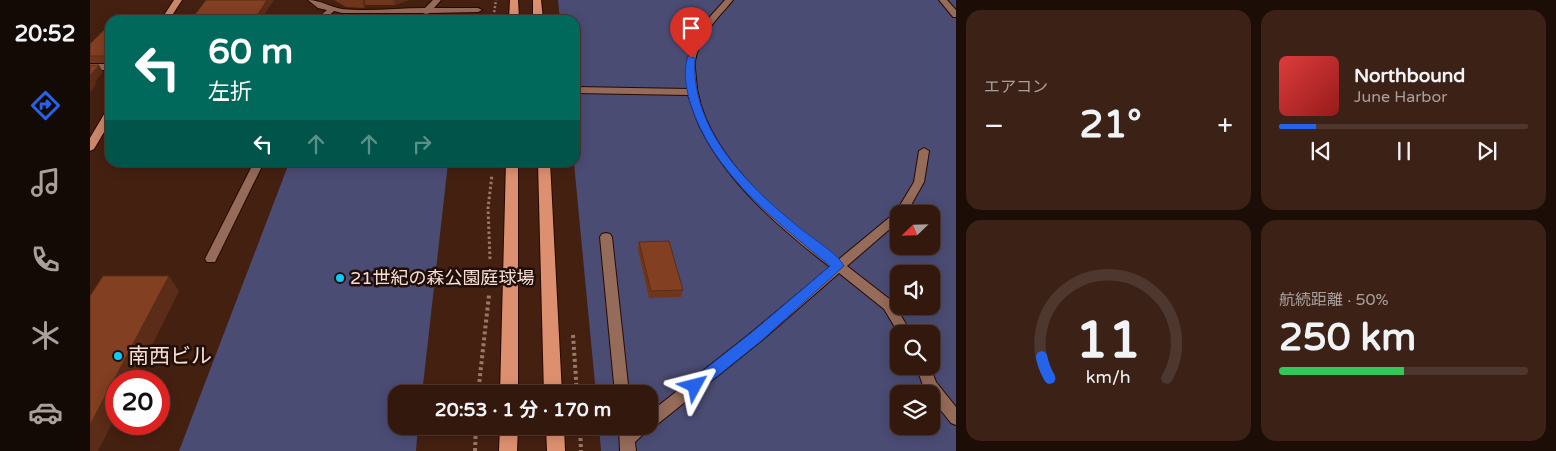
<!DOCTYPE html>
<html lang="ja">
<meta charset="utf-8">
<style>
body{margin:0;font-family:"Varela Round","Noto Sans JP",sans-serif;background:#3b2116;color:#f1f3f6;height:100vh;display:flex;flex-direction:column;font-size:19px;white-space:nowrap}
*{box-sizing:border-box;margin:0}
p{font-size:16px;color:#a9a09d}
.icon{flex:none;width:28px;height:28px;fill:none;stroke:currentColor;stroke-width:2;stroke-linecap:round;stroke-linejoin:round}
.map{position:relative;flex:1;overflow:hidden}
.drawer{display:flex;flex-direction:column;gap:10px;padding:10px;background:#1c0d07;width:600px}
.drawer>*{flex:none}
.banner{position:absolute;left:15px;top:15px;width:475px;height:152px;border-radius:15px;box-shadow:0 2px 12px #0003,0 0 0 1px #4e372e;background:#00695c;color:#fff;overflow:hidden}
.needle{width:32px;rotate:247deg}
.buttons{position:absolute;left:800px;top:205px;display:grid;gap:10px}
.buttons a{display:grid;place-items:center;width:50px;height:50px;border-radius:10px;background:#33180d;box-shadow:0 2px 12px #0003,0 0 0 1px #4e372e;font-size:25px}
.speed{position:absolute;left:15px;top:370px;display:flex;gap:10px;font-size:25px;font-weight:700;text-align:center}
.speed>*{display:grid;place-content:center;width:65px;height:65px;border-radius:50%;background:#33180d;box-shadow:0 2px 12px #0003,0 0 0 1px #4e372e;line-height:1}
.speed .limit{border:8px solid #d22;background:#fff;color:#111}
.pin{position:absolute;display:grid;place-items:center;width:42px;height:42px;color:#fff;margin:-51px -21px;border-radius:50% 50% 50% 0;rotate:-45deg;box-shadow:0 0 5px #0007}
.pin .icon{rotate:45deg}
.me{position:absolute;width:55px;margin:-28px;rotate:52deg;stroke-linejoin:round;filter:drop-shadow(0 0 4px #0008)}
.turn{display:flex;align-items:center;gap:18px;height:105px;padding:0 20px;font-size:22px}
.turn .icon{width:65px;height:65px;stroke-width:2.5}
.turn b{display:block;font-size:35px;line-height:42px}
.lanes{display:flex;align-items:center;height:48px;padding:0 20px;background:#0003;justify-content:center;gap:25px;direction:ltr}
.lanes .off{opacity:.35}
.big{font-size:38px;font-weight:700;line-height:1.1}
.drawer .tile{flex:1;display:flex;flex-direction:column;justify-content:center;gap:8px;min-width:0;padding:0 18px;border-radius:15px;background:#3b2116}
.drawer .dial{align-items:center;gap:0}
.dial svg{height:130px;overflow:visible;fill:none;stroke:#4e372e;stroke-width:7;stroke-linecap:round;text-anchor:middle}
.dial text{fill:#f1f3f6;stroke:none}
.song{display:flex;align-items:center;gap:15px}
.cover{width:60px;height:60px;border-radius:8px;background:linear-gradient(135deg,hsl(0 70% 55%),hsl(0 70% 35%))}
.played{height:5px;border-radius:2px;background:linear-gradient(90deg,#2563eb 15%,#4e372e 15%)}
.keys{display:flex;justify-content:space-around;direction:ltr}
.heat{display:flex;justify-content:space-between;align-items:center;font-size:28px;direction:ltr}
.charge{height:8px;border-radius:4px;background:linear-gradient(90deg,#34c759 50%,#4e372e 0)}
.drawer .tiles{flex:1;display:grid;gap:10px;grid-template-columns:repeat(2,1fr)}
.trip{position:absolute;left:298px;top:385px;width:270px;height:50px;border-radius:15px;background:#33180d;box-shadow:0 2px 12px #0003,0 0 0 1px #4e372e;font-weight:700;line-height:50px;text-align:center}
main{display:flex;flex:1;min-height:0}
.menu{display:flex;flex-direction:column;width:90px;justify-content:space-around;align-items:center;background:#140a05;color:#a9a09d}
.menu .icon{width:35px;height:35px}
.menu .selected{color:#2563eb}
.menu b{font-size:22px;color:#f1f3f6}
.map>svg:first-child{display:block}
.green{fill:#4b4c74;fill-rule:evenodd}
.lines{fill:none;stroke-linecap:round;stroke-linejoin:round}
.service-casing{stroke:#290800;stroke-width:2}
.tertiary-casing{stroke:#290800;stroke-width:2}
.primary-casing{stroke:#290800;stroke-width:2}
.trunk-casing{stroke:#290800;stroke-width:2}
.path-far2{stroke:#98796c;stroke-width:2.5;stroke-dasharray:2 2;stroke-linecap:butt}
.path-far1{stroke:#98796c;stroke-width:3;stroke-dasharray:2.5 2.5;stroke-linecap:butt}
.path{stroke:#98796c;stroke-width:4;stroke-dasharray:3 3;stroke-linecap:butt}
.service{fill:#956b59;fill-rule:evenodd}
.tertiary{fill:#956b59;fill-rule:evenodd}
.primary{fill:#cb876a;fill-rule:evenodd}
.trunk{fill:#dd9070;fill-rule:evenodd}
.wall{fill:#70361c}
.shaded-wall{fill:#5b2c17}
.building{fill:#823f21;stroke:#5b2c17}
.route{fill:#2563eb;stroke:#184099}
.poi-dot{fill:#0ecafa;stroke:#200f09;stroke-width:2}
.labels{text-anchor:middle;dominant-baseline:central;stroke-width:5;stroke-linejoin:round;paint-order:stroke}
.poi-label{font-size:18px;fill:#f8dfd5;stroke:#200f09;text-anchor:start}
.near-poi-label{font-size:21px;fill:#f8dfd5;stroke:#200f09;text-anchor:start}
</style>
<main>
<nav class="menu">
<b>20:52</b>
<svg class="icon selected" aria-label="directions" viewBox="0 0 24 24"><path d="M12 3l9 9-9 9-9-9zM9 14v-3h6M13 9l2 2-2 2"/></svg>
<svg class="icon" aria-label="music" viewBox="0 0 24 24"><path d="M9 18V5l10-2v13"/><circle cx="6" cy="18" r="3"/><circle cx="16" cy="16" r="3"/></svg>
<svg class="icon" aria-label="phone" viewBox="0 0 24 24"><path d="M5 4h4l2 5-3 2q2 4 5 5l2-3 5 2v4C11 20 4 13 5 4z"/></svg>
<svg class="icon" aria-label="climate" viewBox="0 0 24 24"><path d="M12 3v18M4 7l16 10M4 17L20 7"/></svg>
<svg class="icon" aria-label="car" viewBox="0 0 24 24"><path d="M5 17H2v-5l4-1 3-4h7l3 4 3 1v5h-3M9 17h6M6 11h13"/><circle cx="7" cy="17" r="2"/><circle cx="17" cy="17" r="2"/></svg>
</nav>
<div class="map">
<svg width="866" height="451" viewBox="0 0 866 451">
<rect width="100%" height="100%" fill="#442011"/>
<g class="green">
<path d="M468,0H866V451H511L509,426H559V394H506L484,163L485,20H470ZM809,214H841V246H809ZM809,274H841V306H809ZM809,334H841V366H809ZM809,394H841V426H809Z"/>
<polygon points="199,163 358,163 332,394 306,394 306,426 328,426 326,451 89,451"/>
</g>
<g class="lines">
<defs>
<g id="service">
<path d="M218,0C230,0 240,7 252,9C279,12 308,8 335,8L343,0H351L344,8H388L392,10L388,12L340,13L336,14L333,13H252L244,11L234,20H225L237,10L228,8Z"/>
<path d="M635,0H643C626,21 611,32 605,61C604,66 606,74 606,79C611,153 693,219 748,260L806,212L824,182L829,151L834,148L839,151L834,182L816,214H809V221L757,266L802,301L822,334H809L794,309L749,273L671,341L564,427L559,429L545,442L546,451H530L529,426H559V413L661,333L740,267C691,229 638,184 610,127C605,117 602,105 598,95L485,93V87L598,89L597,61L608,30Z"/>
<polygon points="849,0 857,0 866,10 866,17 863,17"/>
<polygon points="164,162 174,162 125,262 117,262 115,259"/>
<polygon points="516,233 520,234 522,237 539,394 525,394 510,237 512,234"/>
<polygon points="826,366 840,366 846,382 866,407 866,425 861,423 841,398 841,394 838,394 835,391"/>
</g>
<rect id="tertiary" x="0" y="64" width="20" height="6"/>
<g id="primary">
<polygon points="84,0 92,0 79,20 71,20"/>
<polygon points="20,110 20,122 4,149 0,151 0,138 16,111"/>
</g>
<g id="trunk">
<polygon points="420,0 428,0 429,20 419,20"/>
<polygon points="443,0 451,0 453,20 443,20"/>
<polygon points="416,162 428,162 428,394 410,394"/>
<polygon points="448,162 460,162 472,394 454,394"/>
<polygon points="410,426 428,426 427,451 409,451"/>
<polygon points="456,426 474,426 475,451 457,451"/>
</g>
</defs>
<use href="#service" class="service-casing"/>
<use href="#tertiary" class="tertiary-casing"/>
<use href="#primary" class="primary-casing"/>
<use href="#trunk" class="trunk-casing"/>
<polyline class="path-far2" points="403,20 406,0"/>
<polyline class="path-far1" points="400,259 398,208 402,175"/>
<g class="path">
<polyline points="483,335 487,394"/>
<polyline points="388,394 399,295"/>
<polyline points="490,426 491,451"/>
<polyline points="385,451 386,426"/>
</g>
<use href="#service" class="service"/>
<use href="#tertiary" class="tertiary"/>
<use href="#primary" class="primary"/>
<use href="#trunk" class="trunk"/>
</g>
<g class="wall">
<polygon points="244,0 319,0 305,5 276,5 274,8 256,7"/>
<polygon points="20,29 20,63 0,63 0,44"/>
<polygon points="549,242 593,290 591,297 559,298 548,250"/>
</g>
<g class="shaded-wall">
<polygon points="177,0 184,0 171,20 164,20"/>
<polygon points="272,0 275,0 276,5 274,8"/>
<polygon points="304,0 319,0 305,5"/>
<polygon points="9,65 13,72 5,82 6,84 0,93 0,76"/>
<polygon points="79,276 89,291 44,381 26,381 26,416 8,451 0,451 0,425"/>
</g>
<g class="building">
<polygon points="116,0 177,0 164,20 101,20"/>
<polygon points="15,29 20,29 20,54 18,56 0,56 0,44"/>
<polygon points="0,65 9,65 0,76"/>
<polygon points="579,241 593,290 561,291 549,242"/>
<polygon points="13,276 79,276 0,425 0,296"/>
</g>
<path class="route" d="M598,56L605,58C600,130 659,187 711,229C722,238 748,254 754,266L671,341L610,390L605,392L600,390L598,386L600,381L661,333L740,266C685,220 622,173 600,102C596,88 593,70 598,56Z"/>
<g class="poi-dot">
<circle cx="250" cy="278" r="5"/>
<circle cx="28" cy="356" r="5"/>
</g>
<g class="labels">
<g class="poi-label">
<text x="260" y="278">21世紀の森公園庭球場</text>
</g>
<g class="near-poi-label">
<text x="38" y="356">南西ビル</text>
</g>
</g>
</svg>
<div class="buttons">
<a><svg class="needle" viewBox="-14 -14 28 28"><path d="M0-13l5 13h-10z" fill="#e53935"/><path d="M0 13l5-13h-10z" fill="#a9a09d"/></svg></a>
<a><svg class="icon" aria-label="sound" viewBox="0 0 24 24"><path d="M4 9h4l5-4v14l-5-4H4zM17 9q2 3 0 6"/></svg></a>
<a><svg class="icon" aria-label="search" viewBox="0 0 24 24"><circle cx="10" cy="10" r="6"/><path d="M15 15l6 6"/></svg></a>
<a><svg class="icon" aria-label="layers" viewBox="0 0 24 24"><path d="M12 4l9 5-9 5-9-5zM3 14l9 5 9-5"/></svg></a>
</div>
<div class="speed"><div class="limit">20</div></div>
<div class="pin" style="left:601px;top:58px;background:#d93025"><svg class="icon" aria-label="arrive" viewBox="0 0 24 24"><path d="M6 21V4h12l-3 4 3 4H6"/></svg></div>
<svg class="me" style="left:605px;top:386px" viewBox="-20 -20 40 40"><path d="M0-17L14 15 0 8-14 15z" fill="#2563eb" stroke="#fff" stroke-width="4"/></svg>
<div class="trip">20:53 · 1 分 · 170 m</div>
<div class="banner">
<div class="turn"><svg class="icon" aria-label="left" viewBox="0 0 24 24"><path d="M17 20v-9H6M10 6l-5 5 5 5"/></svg><div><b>60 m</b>左折</div></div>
<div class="lanes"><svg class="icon" aria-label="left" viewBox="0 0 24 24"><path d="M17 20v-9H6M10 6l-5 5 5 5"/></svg><svg class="icon off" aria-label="ahead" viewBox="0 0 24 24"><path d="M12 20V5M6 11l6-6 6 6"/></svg><svg class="icon off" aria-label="ahead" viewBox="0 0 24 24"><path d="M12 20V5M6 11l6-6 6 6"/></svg><svg class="icon off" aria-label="right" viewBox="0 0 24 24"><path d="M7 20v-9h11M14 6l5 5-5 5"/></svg></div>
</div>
</div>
<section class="drawer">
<div class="tiles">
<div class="tile"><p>エアコン</p>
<div class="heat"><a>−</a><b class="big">21°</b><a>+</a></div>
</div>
<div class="tile">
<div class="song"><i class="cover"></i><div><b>Northbound</b><p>June Harbor</p></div></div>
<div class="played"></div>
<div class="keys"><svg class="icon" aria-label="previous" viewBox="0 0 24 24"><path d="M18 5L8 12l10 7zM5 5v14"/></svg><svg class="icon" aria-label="pause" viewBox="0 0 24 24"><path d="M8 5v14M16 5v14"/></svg><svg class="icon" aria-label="next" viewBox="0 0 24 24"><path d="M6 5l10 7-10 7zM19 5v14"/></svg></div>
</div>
<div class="tile dial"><svg viewBox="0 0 100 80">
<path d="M14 69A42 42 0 1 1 86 69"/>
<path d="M14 69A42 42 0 0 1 9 56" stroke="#2563eb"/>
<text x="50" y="56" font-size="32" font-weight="700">11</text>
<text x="50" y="72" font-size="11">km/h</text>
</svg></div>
<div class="tile"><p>航続距離 · 50%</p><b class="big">250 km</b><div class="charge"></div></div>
</div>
</section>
</main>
